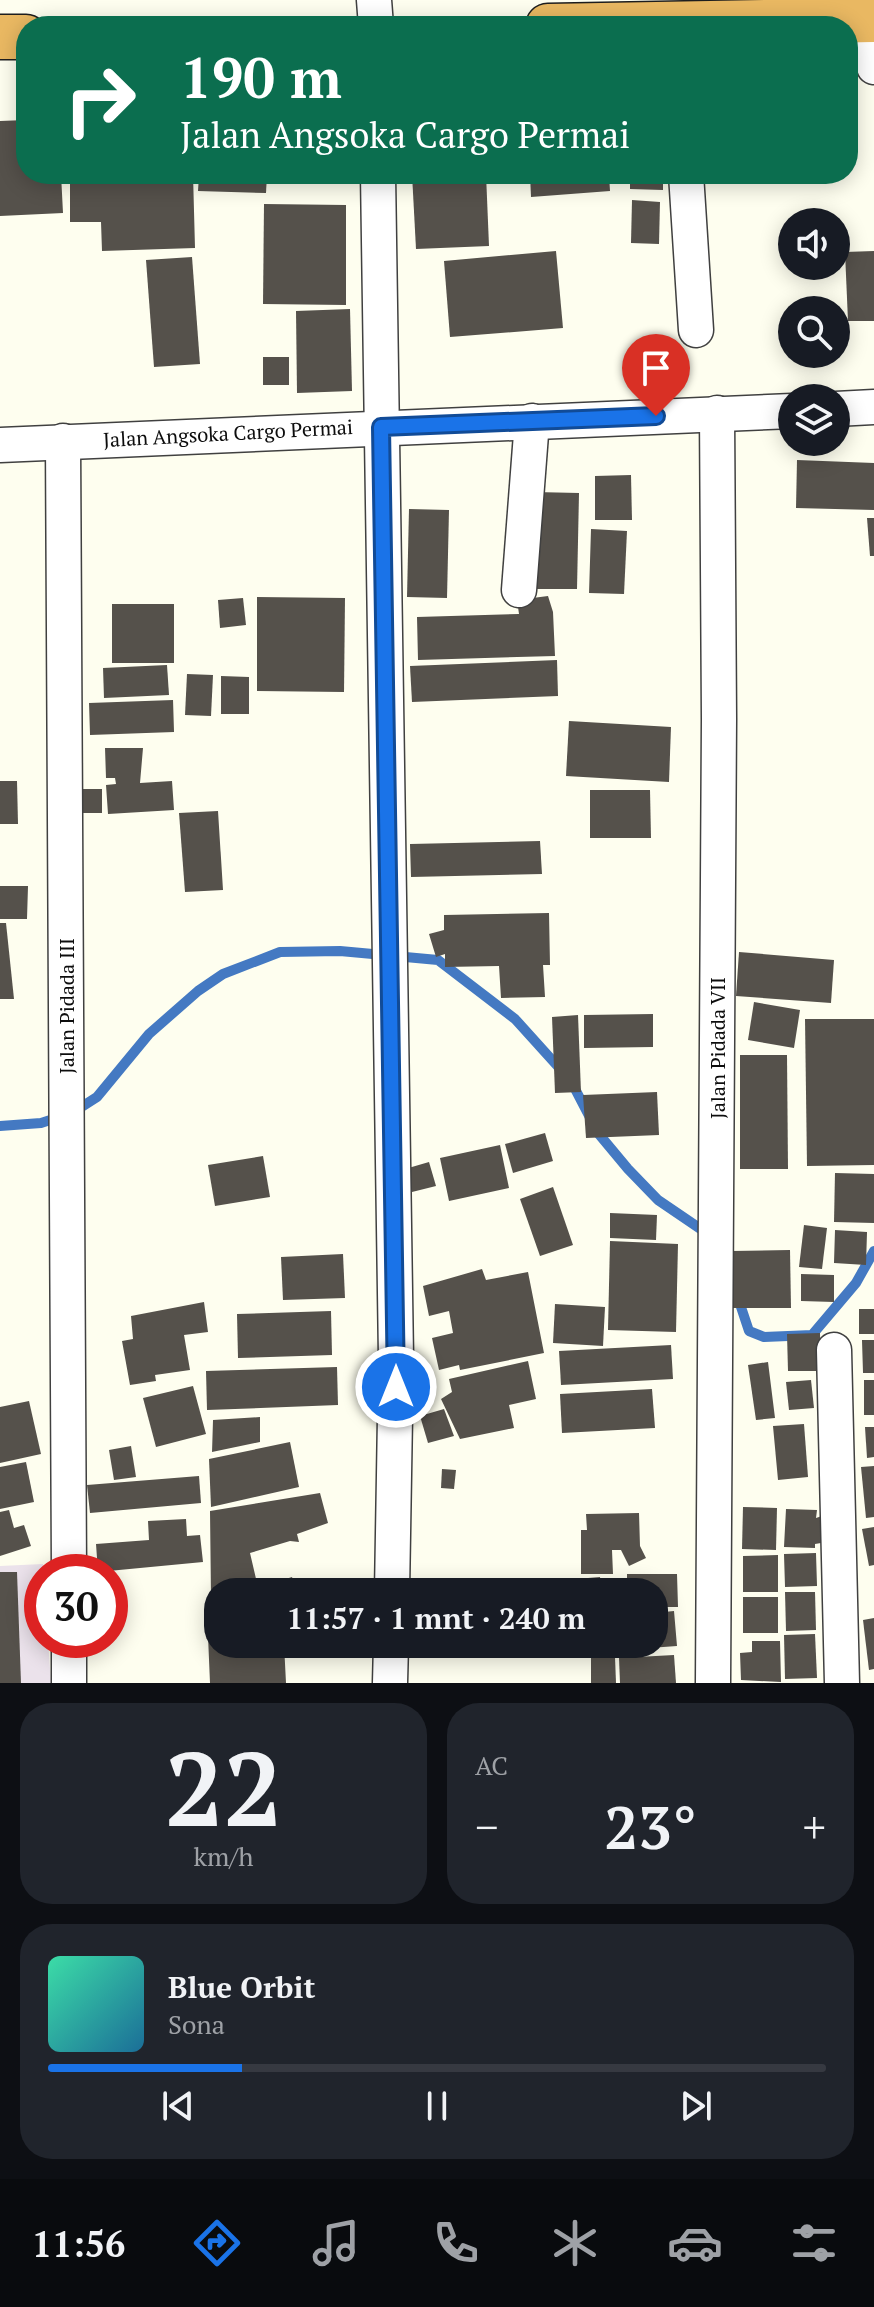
<!DOCTYPE html>
<html lang="id">
<meta charset="utf-8">
<style>
body{margin:0;font-family:"PT Serif",serif;background:#20242c;color:#f1f3f6;height:100vh;display:flex;flex-direction:column;font-size:30px;white-space:nowrap}
*{box-sizing:border-box;margin:0}
p{font-size:26px;color:#9ea1a6}
.icon{flex:none;width:44px;height:44px;fill:none;stroke:currentColor;stroke-width:2;stroke-linecap:round;stroke-linejoin:round}
.map{position:relative;height:1683px;overflow:hidden}
.panel{display:flex;flex-direction:column;gap:20px;padding:20px;background:#0d0f14;flex:1}
.panel>*{flex:none}
.hud{position:absolute;left:16px;top:16px;width:842px;height:168px;border-radius:32px;box-shadow:0 4px 20px #0003;background:#0b6e4f;color:#fff;overflow:hidden}
.buttons{position:absolute;left:778px;top:208px;display:grid;gap:16px}
.buttons a{display:grid;place-items:center;width:72px;height:72px;border-radius:50%;background:#171b24;box-shadow:0 4px 20px #0003;font-size:40px}
.speed{position:absolute;left:24px;top:1554px;display:flex;gap:16px;font-size:40px;font-weight:700;text-align:center}
.speed>*{display:grid;place-content:center;width:104px;height:104px;border-radius:50%;background:#171b24;box-shadow:0 4px 20px #0003;line-height:1}
.speed .limit{border:12px solid #d22;background:#fff;color:#111}
.pin{position:absolute;display:grid;place-items:center;width:68px;height:68px;color:#fff;margin:-82px -34px;border-radius:50% 50% 50% 0;rotate:-45deg;box-shadow:0 0 8px #0007}
.pin .icon{rotate:45deg}
.me{position:absolute;width:88px;margin:-44px;rotate:0deg;stroke-linejoin:round;filter:drop-shadow(0 0 6px #0008)}
.turn{display:flex;align-items:center;gap:28px;height:168px;padding:0 32px;font-size:36px}
.turn .icon{width:104px;height:104px;stroke-width:2.5}
.turn b{display:block;font-size:56px;line-height:68px}
.big{font-size:60px;font-weight:800;line-height:1.1}
.panel .tile{flex:1;display:flex;flex-direction:column;justify-content:center;gap:12px;min-width:0;padding:0 28px;border-radius:32px;background:#20242c}
.panel .dial{align-items:center;gap:0}
.dial b{font-size:104px;line-height:1}
.song{display:flex;align-items:center;gap:24px}
.cover{width:96px;height:96px;border-radius:12px;background:linear-gradient(135deg,hsl(160 70% 55%),hsl(200 70% 35%))}
.played{height:8px;border-radius:4px;background:linear-gradient(90deg,#1a73e8 25%,#363941 25%)}
.keys{display:flex;justify-content:space-around;direction:ltr}
.heat{display:flex;justify-content:space-between;align-items:center;font-size:44px;direction:ltr}
.panel .tiles{flex:1;display:grid;gap:20px;grid-template-columns:1fr 1fr}
.tile:last-child{grid-column:span 2}
.trip{position:absolute;left:204px;top:1578px;width:464px;height:80px;border-radius:32px;background:#171b24;box-shadow:0 4px 20px #0003;font-weight:800;line-height:80px;text-align:center}
.tabs{display:flex;height:128px;justify-content:space-around;align-items:center;background:#090b0e;color:#9ea1a6}
.tabs .icon{width:56px;height:56px}
.tabs .on{color:#1a73e8}
.tabs b{font-size:36px;color:#f1f3f6}
.map>svg:first-child{display:block}
.industrial{fill:#ebe2eb}
.lines{fill:none;stroke-linecap:round;stroke-linejoin:round}
.stream{stroke:#4479c2;stroke-width:10}
.building{fill:#55514b}
.minor-casing{stroke:#404040;stroke-width:37}
.highway-casing{stroke:#1e1e1e;stroke-width:47}
.minor{stroke:#fff;stroke-width:34}
.highway{stroke:#e9b862;stroke-width:44}
.route-casing{stroke:#114b97;stroke-width:20}
.route{stroke:#1a73e8;stroke-width:14}
.labels{text-anchor:middle;dominant-baseline:central;stroke-width:8;stroke-linejoin:round;paint-order:stroke}
.street-label{font-size:20px;fill:#0d0d0d;stroke:#fff}
</style>
<div class="map">
<svg width="874" height="1683" viewBox="0 0 874 1683">
<rect width="100%" height="100%" fill="#fefeef"/>
<polygon class="industrial" points="43,1564 42,1640 48,1640 51,1683 0,1683 0,1566"/>
<g class="lines">
<g class="stream">
<polyline points="572,1083 598,1133 628,1169 658,1200 708,1234"/>
<polyline points="0,1126 41,1123 72,1113 97,1097 149,1034 198,991 223,974 280,952 340,951 438,960 515,1019 562,1071"/>
<polyline points="737,1295 749,1331 764,1337 812,1335 856,1283 874,1251"/>
</g>
</g>
<g class="building">
<polygon points="26,120 26,174 61,174 63,213 0,216 0,121"/>
<polygon points="100,174 193,174 195,248 102,251 101,222 70,222 70,180 100,180"/>
<polygon points="199,174 267,174 266,193 198,191"/>
<polygon points="412,174 486,174 489,246 416,249"/>
<polygon points="530,174 609,174 610,191 531,197"/>
<polygon points="630,174 663,174 663,190 630,189"/>
<polygon points="632,200 660,202 659,244 631,243"/>
<polygon points="264,204 346,205 346,305 263,304"/>
<polygon points="556,251 563,328 450,337 444,261"/>
<polygon points="874,251 874,321 848,321 845,252"/>
<polygon points="192,257 200,364 154,367 146,260"/>
<polygon points="350,309 352,391 297,393 296,311"/>
<rect x="263" y="357" width="26" height="28"/>
<polygon points="797,460 874,463 874,510 796,508"/>
<polygon points="631,475 632,520 595,520 595,476"/>
<polygon points="535,492 579,493 577,589 534,589"/>
<polygon points="409,509 449,510 447,598 407,597"/>
<polygon points="867,518 874,518 874,556 870,556"/>
<polygon points="591,529 627,531 624,594 589,593"/>
<polygon points="548,596 553,612 555,656 418,660 417,617 519,614 517,600"/>
<polygon points="257,597 345,598 344,692 257,691"/>
<polygon points="243,598 246,625 220,628 218,600"/>
<rect x="112" y="604" width="62" height="59"/>
<polygon points="557,660 558,696 412,702 410,666"/>
<polygon points="167,665 169,695 104,698 103,668"/>
<polygon points="187,674 213,675 211,716 185,715"/>
<polygon points="221,676 249,677 249,714 221,714"/>
<polygon points="173,700 174,732 90,735 89,703"/>
<polygon points="569,721 671,727 669,782 566,776"/>
<polygon points="105,748 143,748 140,783 172,781 174,810 108,814 106,785 116,784 115,778 106,778"/>
<polygon points="0,781 17,781 18,824 0,824"/>
<polygon points="82,789 102,789 102,813 83,813"/>
<polygon points="590,790 650,790 651,838 590,838"/>
<polygon points="218,811 223,890 185,892 179,813"/>
<polygon points="540,841 542,874 411,877 410,844"/>
<polygon points="0,886 28,886 27,919 0,919"/>
<polygon points="549,913 550,965 543,965 545,997 501,998 499,966 445,967 445,954 436,957 429,934 444,930 444,915"/>
<polygon points="0,923 6,923 14,999 0,999"/>
<polygon points="739,952 834,960 831,1003 736,996"/>
<polygon points="754,1002 800,1010 794,1048 748,1040"/>
<polygon points="653,1014 653,1047 584,1048 584,1015"/>
<polygon points="578,1015 581,1092 555,1093 552,1017"/>
<polygon points="805,1019 874,1019 874,1165 807,1166"/>
<polygon points="740,1055 787,1055 788,1169 740,1169"/>
<polygon points="657,1092 659,1135 586,1138 583,1095"/>
<polygon points="545,1133 553,1161 513,1173 505,1144"/>
<polygon points="500,1145 509,1188 449,1201 440,1158"/>
<polygon points="263,1156 270,1197 215,1206 208,1165"/>
<polygon points="429,1162 436,1186 412,1192 405,1169"/>
<polygon points="835,1173 874,1174 874,1223 834,1222"/>
<polygon points="553,1187 573,1245 540,1256 520,1199"/>
<polygon points="610,1213 657,1215 656,1240 610,1238"/>
<polygon points="804,1225 827,1228 822,1269 799,1267"/>
<polygon points="835,1230 867,1232 866,1265 834,1263"/>
<polygon points="610,1241 678,1244 676,1332 608,1330"/>
<polygon points="790,1250 791,1308 732,1308 732,1251"/>
<polygon points="343,1254 345,1298 283,1300 281,1257"/>
<polygon points="482,1269 486,1280 528,1272 544,1353 460,1370 459,1365 439,1370 432,1338 453,1333 449,1311 429,1316 423,1286"/>
<polygon points="801,1274 834,1275 834,1302 801,1301"/>
<polygon points="204,1302 208,1332 184,1335 190,1370 155,1375 156,1381 130,1385 122,1341 133,1339 131,1316"/>
<polygon points="555,1304 605,1307 603,1346 553,1343"/>
<rect x="859" y="1309" width="15" height="25"/>
<polygon points="331,1311 332,1355 238,1358 237,1314"/>
<polygon points="820,1333 821,1371 788,1371 787,1334"/>
<polygon points="862,1340 874,1340 874,1373 863,1373"/>
<polygon points="671,1345 673,1379 561,1385 559,1351"/>
<polygon points="528,1361 536,1399 509,1405 514,1428 460,1439 441,1399 452,1392 449,1379"/>
<polygon points="768,1362 775,1418 756,1420 748,1365"/>
<polygon points="337,1367 338,1405 207,1410 206,1371"/>
<polygon points="811,1380 814,1408 789,1410 786,1382"/>
<rect x="864" y="1380" width="10" height="35"/>
<polygon points="193,1386 206,1434 156,1447 143,1398"/>
<polygon points="652,1389 655,1428 562,1433 560,1394"/>
<polygon points="29,1401 41,1454 0,1463 0,1407"/>
<polygon points="444,1409 454,1436 428,1443 420,1416"/>
<polygon points="260,1417 260,1442 212,1452 213,1420"/>
<polygon points="804,1424 808,1477 778,1480 773,1426"/>
<polygon points="865,1427 874,1427 874,1457 867,1458"/>
<polygon points="290,1442 299,1487 211,1507 209,1459"/>
<polygon points="131,1446 136,1477 114,1480 109,1450"/>
<polygon points="26,1462 34,1502 0,1509 0,1467"/>
<polygon points="874,1466 874,1517 866,1518 861,1467"/>
<polygon points="442,1469 456,1470 454,1489 441,1488"/>
<polygon points="199,1476 201,1503 90,1513 87,1485"/>
<polygon points="320,1493 328,1523 297,1534 299,1542 290,1541 250,1553 257,1583 218,1592 211,1597 210,1511"/>
<polygon points="743,1507 777,1508 776,1550 742,1549"/>
<polygon points="786,1509 817,1510 816,1518 822,1516 821,1543 815,1544 815,1548 784,1547"/>
<polygon points="9,1510 14,1528 24,1525 31,1546 0,1556 0,1512"/>
<polygon points="639,1513 640,1546 646,1558 629,1566 621,1550 612,1550 613,1574 581,1574 581,1530 587,1530 586,1514"/>
<polygon points="186,1519 187,1536 200,1535 203,1562 98,1572 96,1544 149,1540 148,1521"/>
<polygon points="874,1527 874,1565 869,1566 862,1529"/>
<polygon points="816,1553 817,1586 785,1587 784,1554"/>
<polygon points="778,1555 778,1592 743,1592 743,1556"/>
<polygon points="0,1572 17,1572 21,1683 0,1683"/>
<polygon points="627,1574 677,1574 678,1607 654,1607 654,1592 627,1592"/>
<polygon points="292,1577 297,1592 248,1592 248,1591"/>
<polygon points="600,1577 602,1592 565,1592 564,1580"/>
<polygon points="785,1592 815,1592 816,1630 786,1631"/>
<rect x="743" y="1597" width="35" height="36"/>
<polygon points="674,1611 677,1646 594,1652 593,1644 654,1644 654,1613"/>
<polygon points="874,1618 874,1669 869,1670 863,1620"/>
<polygon points="815,1634 817,1678 785,1679 784,1635"/>
<polygon points="218,1635 218,1644 284,1644 286,1683 210,1683 208,1636"/>
<polygon points="752,1641 780,1641 781,1682 741,1680 740,1653 752,1652"/>
<polygon points="420,1644 458,1644 458,1645 423,1654"/>
<polygon points="674,1655 676,1683 620,1683 619,1658"/>
<polygon points="615,1657 616,1683 591,1683 591,1658"/>
</g>
<g class="lines">
<defs>
<g id="minor">
<polyline points="374,0 376,26"/>
<polyline points="860,20 874,67"/>
<polyline points="378,174 396,1358 392,1592"/>
<polyline points="686,174 696,330"/>
<polyline points="836,409 874,407"/>
<polyline points="63,441 69,1572"/>
<polyline points="0,445 792,411"/>
<polyline points="519,590 532,421"/>
<polyline points="834,1350 842,1683"/>
<polyline points="69,1640 69,1683"/>
<polyline points="390,1683 391,1644"/>
<polyline points="713,1683 719,719 717,413"/>
</g>
<g id="highway">
<polyline points="548,26 874,20"/>
<polyline points="0,37 26,37"/>
</g>
</defs>
<use href="#minor" class="minor-casing"/>
<use href="#highway" class="highway-casing"/>
<use href="#minor" class="minor"/>
<use href="#highway" class="highway"/>
</g>
<g class="lines">
<defs>
<polyline id="route" points="396,1387 381,427 656,416"/>
</defs>
<use href="#route" class="route-casing"/>
<use href="#route" class="route"/>
</g>
<g class="labels">
<g class="street-label">
<text transform="translate(228 433) rotate(-3)">Jalan Angsoka Cargo Permai</text>
<text transform="translate(66 1006) rotate(-90)">Jalan Pidada III</text>
<text transform="translate(717 1048) rotate(-90)">Jalan Pidada VII</text>
</g>
</g>
</svg>
<div class="buttons">
<a><svg class="icon" aria-label="sound" viewBox="0 0 24 24"><path d="M4 9h4l5-4v14l-5-4H4zM17 9q2 3 0 6"/></svg></a>
<a><svg class="icon" aria-label="search" viewBox="0 0 24 24"><circle cx="10" cy="10" r="6"/><path d="M15 15l6 6"/></svg></a>
<a><svg class="icon" aria-label="layers" viewBox="0 0 24 24"><path d="M12 4l9 5-9 5-9-5zM3 14l9 5 9-5"/></svg></a>
</div>
<div class="speed"><div class="limit">30</div></div>
<div class="pin" style="left:656px;top:416px;background:#d93025"><svg class="icon" aria-label="arrive" viewBox="0 0 24 24"><path d="M6 21V4h12l-3 4 3 4H6"/></svg></div>
<svg class="me" style="left:396px;top:1387px" viewBox="-20 -20 40 40"><circle r="17" fill="#1a73e8" stroke="#fff" stroke-width="3"/><path d="M0-11L8 9 0 5-8 9z" fill="#fff"/></svg>
<div class="trip">11:57 · 1 mnt · 240 m</div>
<div class="hud">
<div class="turn"><svg class="icon" aria-label="right" viewBox="0 0 24 24"><path d="M7 20v-9h11M14 6l5 5-5 5"/></svg><div><b>190 m</b>Jalan Angsoka Cargo Permai</div></div>
</div>
</div>
<section class="panel">
<div class="tiles">
<div class="tile dial"><b>22</b><p>km/h</p></div>
<div class="tile"><p>AC</p>
<div class="heat"><a>−</a><b class="big">23°</b><a>+</a></div>
</div>
<div class="tile">
<div class="song"><i class="cover"></i><div><b>Blue Orbit</b><p>Sona</p></div></div>
<div class="played"></div>
<div class="keys"><svg class="icon" aria-label="previous" viewBox="0 0 24 24"><path d="M18 5L8 12l10 7zM5 5v14"/></svg><svg class="icon" aria-label="pause" viewBox="0 0 24 24"><path d="M8 5v14M16 5v14"/></svg><svg class="icon" aria-label="next" viewBox="0 0 24 24"><path d="M6 5l10 7-10 7zM19 5v14"/></svg></div>
</div>
</div>
</section>
<nav class="tabs">
<b>11:56</b>
<svg class="icon on" aria-label="directions" viewBox="0 0 24 24"><path d="M12 3l9 9-9 9-9-9zM9 14v-3h6M13 9l2 2-2 2"/></svg>
<svg class="icon" aria-label="music" viewBox="0 0 24 24"><path d="M9 18V5l10-2v13"/><circle cx="6" cy="18" r="3"/><circle cx="16" cy="16" r="3"/></svg>
<svg class="icon" aria-label="phone" viewBox="0 0 24 24"><path d="M5 4h4l2 5-3 2q2 4 5 5l2-3 5 2v4C11 20 4 13 5 4z"/></svg>
<svg class="icon" aria-label="climate" viewBox="0 0 24 24"><path d="M12 3v18M4 7l16 10M4 17L20 7"/></svg>
<svg class="icon" aria-label="car" viewBox="0 0 24 24"><path d="M5 17H2v-5l4-1 3-4h7l3 4 3 1v5h-3M9 17h6M6 11h13"/><circle cx="7" cy="17" r="2"/><circle cx="17" cy="17" r="2"/></svg>
<svg class="icon" aria-label="filters" viewBox="0 0 24 24"><path d="M4 7h16M4 17h16"/><circle cx="9" cy="7" r="2"/><circle cx="15" cy="17" r="2"/></svg>
</nav>
